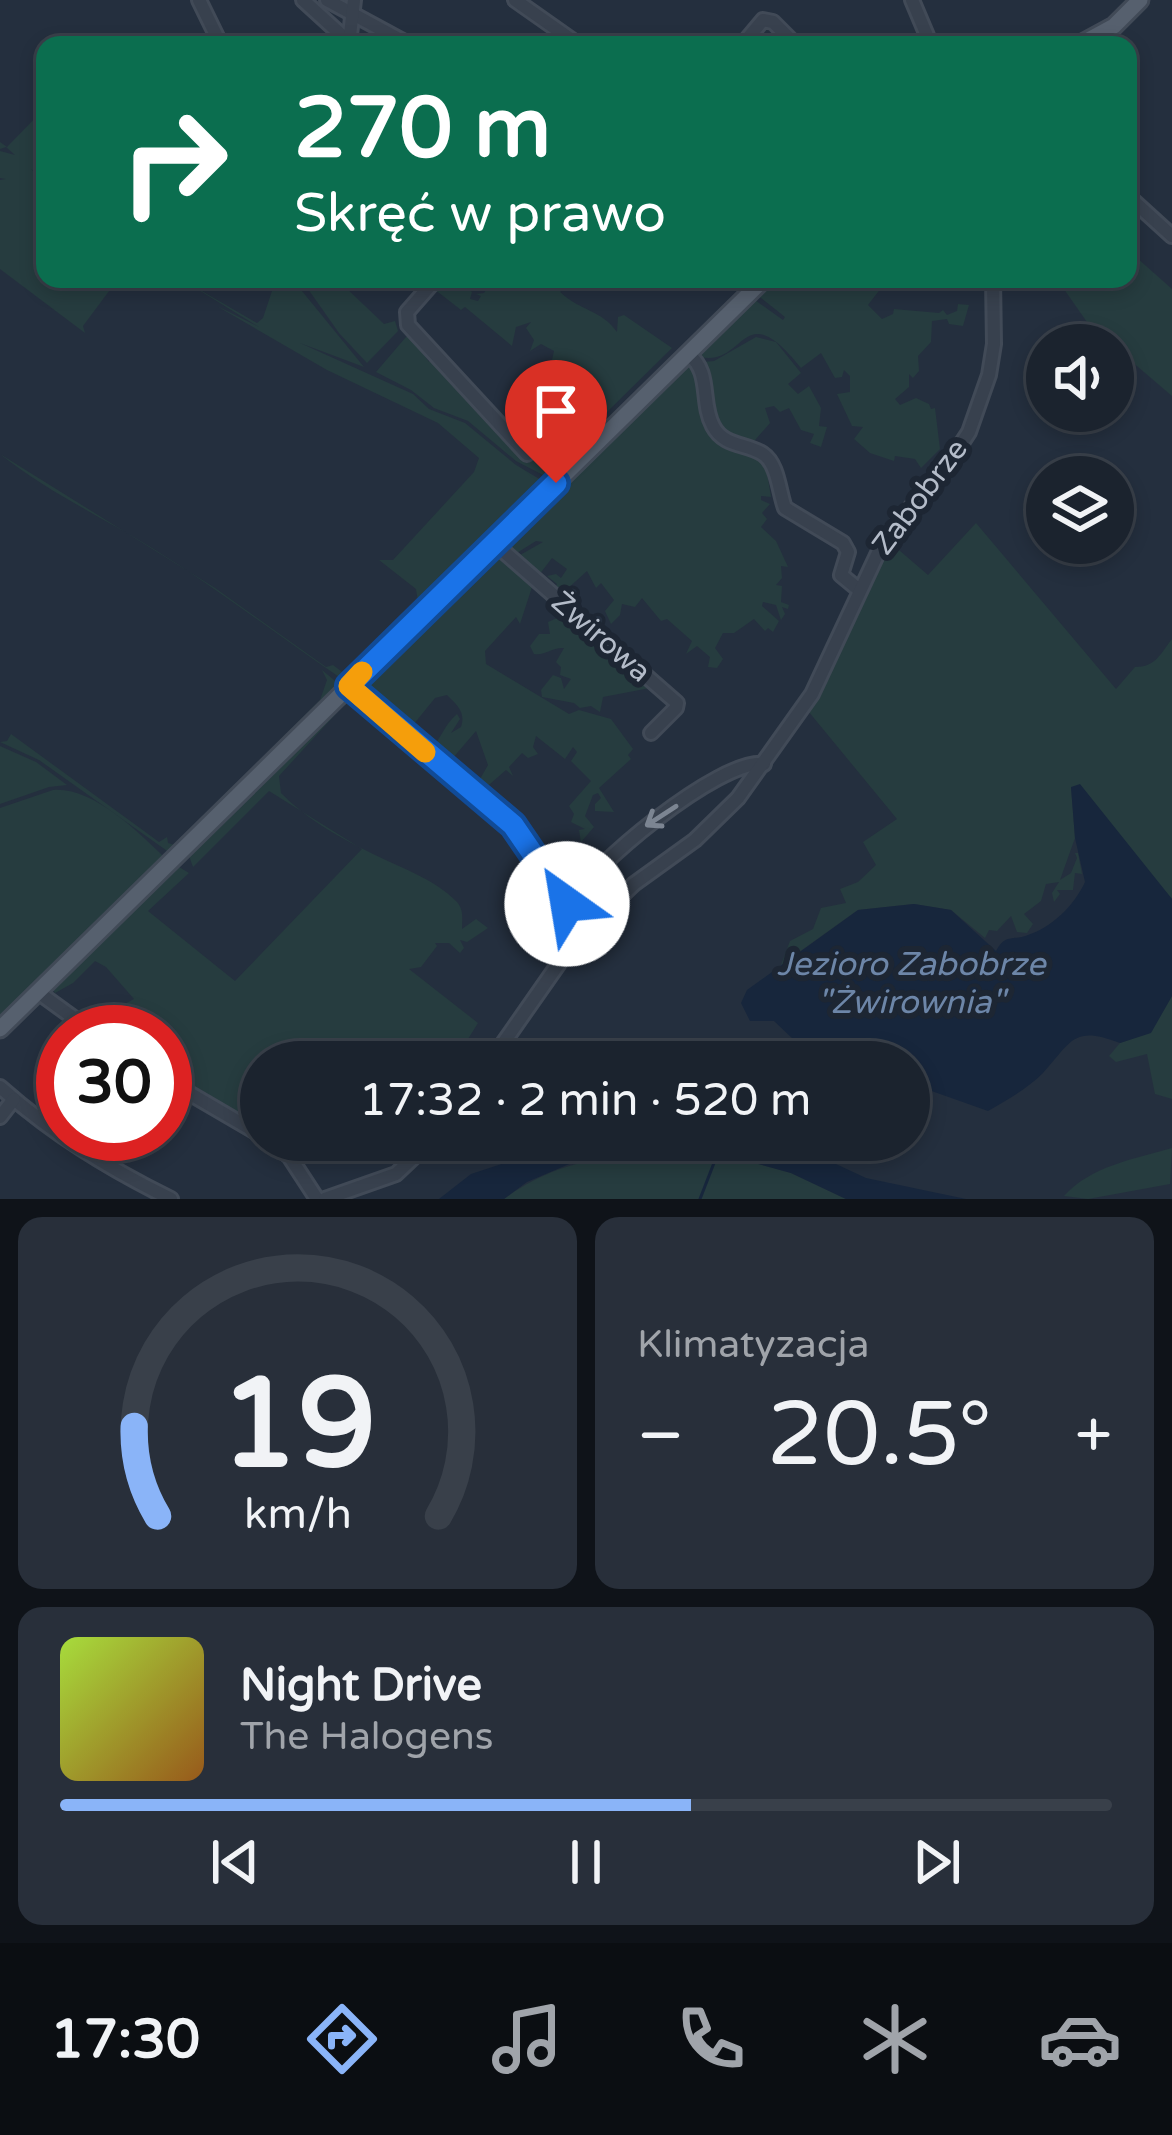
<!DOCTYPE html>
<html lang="pl">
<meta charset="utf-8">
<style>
body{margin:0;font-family:"Varela Round",sans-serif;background:#282f3a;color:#f1f3f6;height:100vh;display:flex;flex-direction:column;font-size:45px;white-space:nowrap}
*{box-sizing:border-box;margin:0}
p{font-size:39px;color:#a0a4aa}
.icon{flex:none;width:66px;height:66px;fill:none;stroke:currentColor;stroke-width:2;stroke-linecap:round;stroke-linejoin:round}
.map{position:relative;height:1199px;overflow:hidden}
.drawer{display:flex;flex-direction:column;gap:18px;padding:18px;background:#0f1319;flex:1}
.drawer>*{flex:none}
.hud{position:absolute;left:36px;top:36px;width:1101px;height:252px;border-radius:24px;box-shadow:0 6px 18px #0003,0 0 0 3px #39404a;background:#0b6e4f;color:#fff;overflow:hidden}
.tools{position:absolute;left:1026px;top:324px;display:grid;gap:24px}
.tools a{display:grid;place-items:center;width:108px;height:108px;border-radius:50%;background:#1b232e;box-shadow:0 6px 18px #0003,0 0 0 3px #39404a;font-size:60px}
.speed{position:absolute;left:36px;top:1005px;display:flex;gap:24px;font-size:60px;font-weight:700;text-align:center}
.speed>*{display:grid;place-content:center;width:156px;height:156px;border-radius:50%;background:#1b232e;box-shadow:0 6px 18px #0003,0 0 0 3px #39404a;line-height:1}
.speed .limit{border:18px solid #d22;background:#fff;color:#111}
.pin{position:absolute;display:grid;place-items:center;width:102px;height:102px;color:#fff;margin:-123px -51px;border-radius:50% 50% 50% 0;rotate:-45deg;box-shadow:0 0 12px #0007}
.pin .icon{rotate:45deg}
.me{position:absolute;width:132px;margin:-66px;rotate:328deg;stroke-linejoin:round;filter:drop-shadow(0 0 9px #0008)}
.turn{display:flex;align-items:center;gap:42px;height:252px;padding:0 60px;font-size:54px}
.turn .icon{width:156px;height:156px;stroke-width:2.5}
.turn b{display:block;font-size:84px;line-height:102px}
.big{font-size:90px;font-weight:600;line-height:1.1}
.drawer .card{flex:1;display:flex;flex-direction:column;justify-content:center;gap:18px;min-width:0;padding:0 42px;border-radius:24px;background:#282f3a}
.drawer .dial{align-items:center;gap:0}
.dial svg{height:312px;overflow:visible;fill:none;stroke:#39404a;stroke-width:7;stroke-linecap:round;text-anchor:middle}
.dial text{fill:#f1f3f6;stroke:none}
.song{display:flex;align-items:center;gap:36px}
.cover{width:144px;height:144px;border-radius:18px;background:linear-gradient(135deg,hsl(80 70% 55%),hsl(30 70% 35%))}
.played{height:12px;border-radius:6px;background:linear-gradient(90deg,#8ab4f8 60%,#39404a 60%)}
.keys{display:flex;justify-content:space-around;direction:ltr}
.heat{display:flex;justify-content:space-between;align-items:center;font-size:66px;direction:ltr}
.drawer .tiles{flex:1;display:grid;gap:18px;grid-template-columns:1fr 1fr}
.card:last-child{grid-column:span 2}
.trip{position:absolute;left:240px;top:1041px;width:690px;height:120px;border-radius:60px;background:#1b232e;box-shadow:0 6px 18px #0003,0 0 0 3px #39404a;font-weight:600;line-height:120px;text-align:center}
.tabs{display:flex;height:192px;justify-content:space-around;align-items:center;background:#0b0e12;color:#a0a4aa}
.tabs .icon{width:84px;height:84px}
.tabs .current{color:#8ab4f8}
.tabs b{font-size:54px;color:#f1f3f6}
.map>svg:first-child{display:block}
.green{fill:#263c3f}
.water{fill:#17263c}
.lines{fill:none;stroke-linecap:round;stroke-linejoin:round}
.stream{stroke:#17263c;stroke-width:3}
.minor-casing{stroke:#414a57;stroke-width:18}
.major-casing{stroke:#414a57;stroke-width:21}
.minor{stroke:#38414e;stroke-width:12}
.major{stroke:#56606e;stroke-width:15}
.oneway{stroke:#7c8592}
.route-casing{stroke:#114b97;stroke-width:30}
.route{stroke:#1a73e8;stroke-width:21}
.slow{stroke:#f59e0b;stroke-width:21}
.labels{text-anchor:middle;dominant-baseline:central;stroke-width:12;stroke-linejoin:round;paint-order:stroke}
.street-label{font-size:30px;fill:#b4bcc9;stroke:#1d2633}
.water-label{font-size:33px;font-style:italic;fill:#6d86a8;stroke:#1d2633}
</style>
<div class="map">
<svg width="1172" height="1199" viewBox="0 0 1172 1199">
<rect width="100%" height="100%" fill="#242f3e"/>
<g class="green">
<polygon points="45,108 45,179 31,169 45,183 45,279 118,279 83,326 85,333 0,269 0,180 6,179 0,178 0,151 15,155 6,147 0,149 0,142 7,147"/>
<polygon points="1128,250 1172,289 1172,396 1089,325 1059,282 1061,279 1128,279"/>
<path d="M181,279L257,323L263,318L276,279H298L302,291L364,367L300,343L413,394L429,409L465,423L516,465L546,483L345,681C280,637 218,589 152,548C102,517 46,491 0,454L215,588L326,667L333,665L345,674L352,668L418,602L416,589L379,560H393L474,472L479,458L438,423L327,370L227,312L217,306L259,327Z"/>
<polygon points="301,279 352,279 345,287 384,324 395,321 398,331 367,363 339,333"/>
<path d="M438,279H463V284L472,292L470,299L478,301L481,296L476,294L484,293L492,279H558L568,286L560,292C580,311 602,310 617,332L618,317L624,315L672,348L543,475L516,461L468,421L434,408L411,390L376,372L406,337H411L429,362L431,358L528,463L535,455L513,430L519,411L528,414L534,406L542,404L554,351L541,344L530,351L534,340L526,328L531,322L516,327L512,346L465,307L461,310L438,292L428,293Z"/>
<path d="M771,279H888L868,305L882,319L893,314L894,309L939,313L943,310L947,315L957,311L958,304L969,305L963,326L949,324L947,319L932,321L931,342L918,356L919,371L913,378L909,374V387L895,399L900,405L916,398L929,404L931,409L935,408L940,449L921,468L915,459L895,456L894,461L870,453L854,439L863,427L852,426L837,394L850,392V376L844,370L842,377L835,378L821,353L801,368C741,293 747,367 700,357L699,353L752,298L783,320L785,317L756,294Z"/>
<polygon points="756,337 776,342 801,373 788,384 798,394 809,386 821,408 819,426 827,427 821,447 810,443 814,434 801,430 789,408 780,412 774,406 765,408 770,423 749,447 719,430 702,362 714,361"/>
<polygon points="693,361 709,424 765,461 771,497 761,496 761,500 770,504 762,513 767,519 761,527 776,541 788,567 781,566 782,578 776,585 782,586 781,602 789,605 788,609 782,607 785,614 781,620 776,605 763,602 762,606 779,621 773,632 768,628 765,631 754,619 734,633 723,633 715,648 723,659 717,668 708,667 710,657 697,646 686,654 692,641 667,619 661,621 642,598 635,607 622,604 620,615 611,624 605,611 614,600 601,583 596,588 587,571 565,591 575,600 572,608 553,591 557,584 547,576 556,574 561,578 567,569 552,558 539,575 513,559 543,542 536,541 512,556 505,549 505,543"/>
<path d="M976,523L1116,689L1135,667C1156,667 1160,654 1172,639V899L1071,787L1075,838L1060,880L1071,873L1077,858L1075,853H1078L1082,874L1075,873L1073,890H1057L1060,894L1054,902L1052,893L1059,882L1046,884L1041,901L1024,914L1033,924L1027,933L1017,932L1011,916L997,931L989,930L985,938L951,910L914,904L858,910L781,965L790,941L813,929L821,908L846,903L840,889L858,882L876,865L863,842L897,819L804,706L885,538L928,575Z"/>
<path d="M493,553L533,584L520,624L516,617L485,651L486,664L569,714L579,710L611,719L633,749L628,755L631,759L599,788L614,812L595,811V804L601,798L598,793L593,795L585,816L594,827L581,842L579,830L585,829L571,822L574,814L569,806L591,781L571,761L577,752L573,747L565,759L536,736L533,747L538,754L528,758L522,753L509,767L513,776L506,770L482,791L476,786L488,765L476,731L446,766L429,751C442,738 444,725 457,714L460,719L451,733L461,727C466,712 457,705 447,695L435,698L409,730L364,697L358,685Z"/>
<path d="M564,615L569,618L568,623L575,621L614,656L613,661L617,659L650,688L603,697L600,712L591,706L580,708L574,703L542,697L541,690L553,675L561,678L564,689L571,679L560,675L561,667L556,662L564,648C552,647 545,656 534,654L530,646L539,634H550L548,622Z"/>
<polygon points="322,670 340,685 170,853 39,760 0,742 7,741 11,734 144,831 159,842 167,837 168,843 175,845 320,700 327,680"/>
<path d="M349,694L358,697L343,706L279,776L281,793C304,817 337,836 367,851C396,866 434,878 457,902C464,910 462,919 462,929L476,919L488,928L467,942L460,940L464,948L460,953L449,943H435L437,946L421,967L409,969L478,1023L455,1060L436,1062L424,1056L422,1062H406L394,1052L401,1046L395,1040V1046L364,1052L354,1062L345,1057L340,1062H261V1119L259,1112L235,1118L204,1097L200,1089L191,1093L165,1075V1032H101L115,1009L134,999L106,967L95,961L73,983L55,993L52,988L169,871L179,867L189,873L148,911L235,981L362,849L269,791L193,867L188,853Z"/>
<polygon points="0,746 36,762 67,785 49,787 0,804"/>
<path d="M53,790C93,787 137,831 165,858L0,1020V808Z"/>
<polygon points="1172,996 1172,1099 1155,1094 1147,1054 1116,1062 1109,1056 1120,1043 1151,1032"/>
<path d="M1172,1148L1170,1184L1088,1199L1064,1196C1091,1166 1134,1159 1172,1148Z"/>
<path d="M718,1153L791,1173L846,1199H504C572,1149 637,1155 718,1153Z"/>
</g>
<g class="water">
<path d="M1080,784L1172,899V996L1151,1033L1120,1043C1073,1025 1072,1041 1043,1073C1027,1089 1007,1100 988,1111L909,1083V1062H830L813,1058L774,1021H750L741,1003L747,990L858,910L914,904L951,910L996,951C1006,933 1013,941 1028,935C1052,927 1074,906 1085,882L1075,838L1071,787Z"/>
<polygon points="576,1140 745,1140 793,1144 866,1178 966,1199 846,1199 791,1173 718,1153 639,1154 574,1162 527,1182 504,1199 439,1199 471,1174"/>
</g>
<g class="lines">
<polyline class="stream" points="700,1199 719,1150"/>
<defs>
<g id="minor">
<polyline points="199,0 221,45"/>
<polyline points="303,0 349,42"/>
<polyline points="327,0 410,45"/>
<polyline points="515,0 579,45"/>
<polyline points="912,0 931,45"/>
<polyline points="349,44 354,0"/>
<polyline points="742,45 763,20 773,22 796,45"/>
<polyline points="1128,196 1172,236"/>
<polyline points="436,279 407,312 408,325 527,454"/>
<path d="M688,354C712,372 700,402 713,426C724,447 746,443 763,454C778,464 779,492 785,508L843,543L848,552L841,575L858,589"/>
<polyline points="494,543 677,703 676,708 651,733"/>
<polyline points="349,686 524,837 565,898 568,948"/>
<path d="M567,907C588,868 720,758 764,764"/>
<polyline points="38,992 93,1032"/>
<polyline points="490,1062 576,939 634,884 695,840 738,798 812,694 885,538 952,458 969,432 989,375 994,344 993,279"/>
<polyline points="165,1079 261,1135"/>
<path d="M0,1087C53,1134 108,1168 171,1199"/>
<polyline points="0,1117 14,1099"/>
<polyline points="268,1140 289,1156 317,1199"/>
<polyline points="325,1199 396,1174 432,1140"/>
</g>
<g id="major">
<polyline points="1079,45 1114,26 1140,0"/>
<polyline points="0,1029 764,279"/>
</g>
</defs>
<use href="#minor" class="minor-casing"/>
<use href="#major" class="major-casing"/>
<use href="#minor" class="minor"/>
<use href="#major" class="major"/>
</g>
<defs><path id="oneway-shaft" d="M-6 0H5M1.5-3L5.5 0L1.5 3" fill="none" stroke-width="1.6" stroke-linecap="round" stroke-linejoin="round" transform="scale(3)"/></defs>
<use class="oneway" href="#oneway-shaft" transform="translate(661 816) rotate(147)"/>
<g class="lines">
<defs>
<polyline id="route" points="556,483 349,686 513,825 567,904"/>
</defs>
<use href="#route" class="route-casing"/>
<use href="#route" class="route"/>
<polyline class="slow" points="362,672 349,686 425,752"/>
</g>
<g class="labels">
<g class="street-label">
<text transform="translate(920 497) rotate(-53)">Zabobrze</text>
<text transform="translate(601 637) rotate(41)">Żwirowa</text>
</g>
<g class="water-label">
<text x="911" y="964">Jezioro Zabobrze<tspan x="911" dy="38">"Żwirownia"</tspan></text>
</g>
</g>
</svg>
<div class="tools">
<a><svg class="icon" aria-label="sound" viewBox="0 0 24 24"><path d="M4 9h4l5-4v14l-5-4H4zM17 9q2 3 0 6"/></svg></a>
<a><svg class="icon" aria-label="layers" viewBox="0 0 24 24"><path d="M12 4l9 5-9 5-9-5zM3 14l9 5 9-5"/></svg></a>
</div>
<div class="speed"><div class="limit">30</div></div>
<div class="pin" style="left:556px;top:483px;background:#d93025"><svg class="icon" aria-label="arrive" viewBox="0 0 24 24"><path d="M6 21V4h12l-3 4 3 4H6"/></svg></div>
<svg class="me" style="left:567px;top:904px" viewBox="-20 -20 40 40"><circle r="19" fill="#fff"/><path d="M0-13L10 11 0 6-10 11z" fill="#1a73e8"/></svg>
<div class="trip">17:32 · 2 min · 520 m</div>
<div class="hud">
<div class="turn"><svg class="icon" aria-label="right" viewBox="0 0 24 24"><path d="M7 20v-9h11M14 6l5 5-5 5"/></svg><div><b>270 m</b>Skręć w prawo</div></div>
</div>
</div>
<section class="drawer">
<div class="tiles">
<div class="card dial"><svg viewBox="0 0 100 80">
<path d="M14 69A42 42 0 1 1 86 69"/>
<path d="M14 69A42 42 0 0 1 8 46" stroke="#8ab4f8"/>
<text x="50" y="56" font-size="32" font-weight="700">19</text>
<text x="50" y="72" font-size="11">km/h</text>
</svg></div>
<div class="card"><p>Klimatyzacja</p>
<div class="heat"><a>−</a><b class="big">20.5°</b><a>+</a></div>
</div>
<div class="card">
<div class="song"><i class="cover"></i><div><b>Night Drive</b><p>The Halogens</p></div></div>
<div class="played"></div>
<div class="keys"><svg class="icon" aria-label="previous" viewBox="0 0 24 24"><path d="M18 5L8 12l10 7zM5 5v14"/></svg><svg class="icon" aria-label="pause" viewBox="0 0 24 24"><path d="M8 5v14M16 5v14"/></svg><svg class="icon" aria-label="next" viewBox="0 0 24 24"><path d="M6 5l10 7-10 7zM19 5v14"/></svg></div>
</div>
</div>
</section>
<nav class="tabs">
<b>17:30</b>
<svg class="icon current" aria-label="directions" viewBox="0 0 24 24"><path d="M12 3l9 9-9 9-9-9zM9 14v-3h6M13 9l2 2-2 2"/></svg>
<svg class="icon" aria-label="music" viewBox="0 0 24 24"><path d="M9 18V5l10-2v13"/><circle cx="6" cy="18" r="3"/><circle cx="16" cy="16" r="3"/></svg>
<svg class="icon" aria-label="phone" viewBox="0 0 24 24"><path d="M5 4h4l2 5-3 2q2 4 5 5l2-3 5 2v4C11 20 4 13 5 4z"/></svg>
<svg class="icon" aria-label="climate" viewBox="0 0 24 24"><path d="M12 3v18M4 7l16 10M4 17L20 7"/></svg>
<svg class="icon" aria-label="car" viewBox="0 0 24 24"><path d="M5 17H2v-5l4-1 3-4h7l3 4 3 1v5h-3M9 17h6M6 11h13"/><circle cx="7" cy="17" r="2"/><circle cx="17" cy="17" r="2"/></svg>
</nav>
